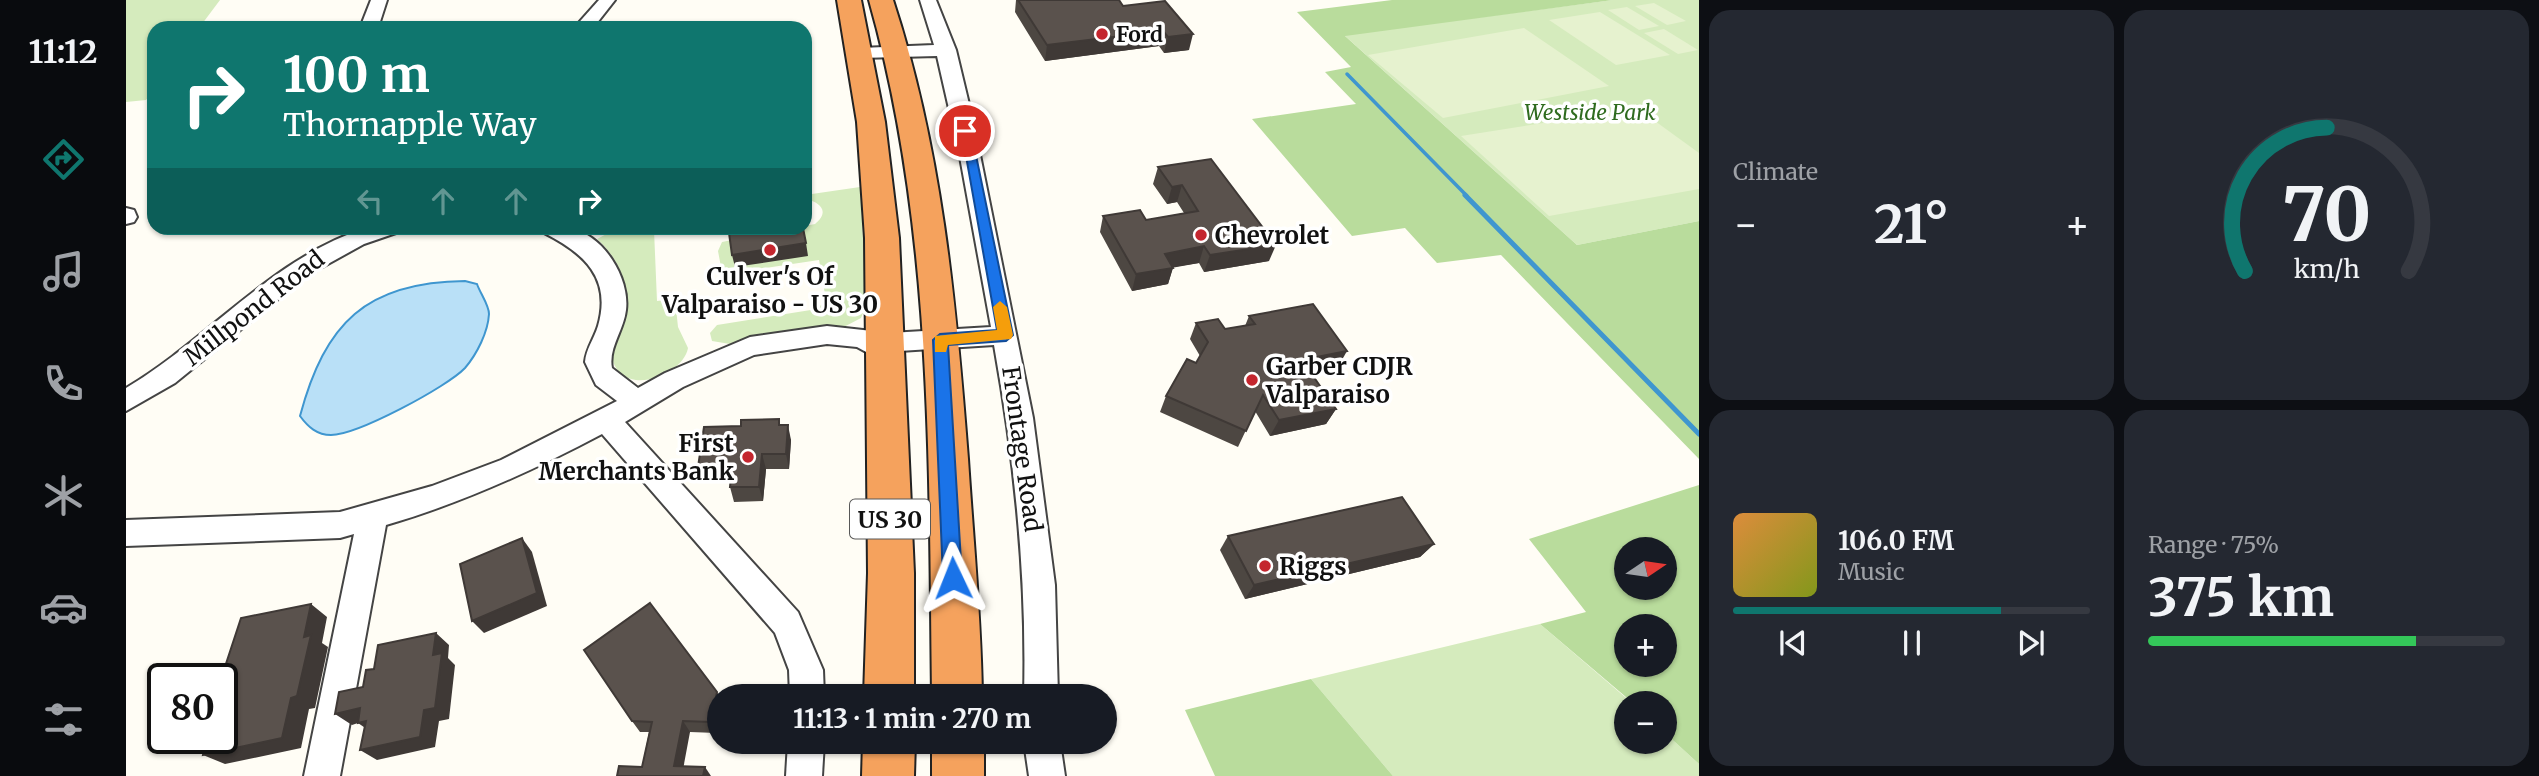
<!DOCTYPE html>
<meta charset="utf-8">
<style>
body{margin:0;font-family:Merriweather,serif;background:#242831;color:#f1f3f6;height:100vh;display:flex;flex-direction:column;font-size:26px;white-space:nowrap}
*{box-sizing:border-box;margin:0}
p{font-size:23px;color:#9ea1a6}
.icon{flex:none;width:38px;height:38px;fill:none;stroke:currentColor;stroke-width:2;stroke-linecap:round;stroke-linejoin:round}
.map{position:relative;flex:1;overflow:hidden}
.side{display:flex;flex-direction:column;gap:10px;padding:10px;background:#0d0f14;width:840px}
.side>*{flex:none}
.top-card{position:absolute;left:21px;top:21px;width:665px;height:214px;border-radius:21px;box-shadow:0 2px 5px #0004;background:#0f766e;color:#fff;overflow:hidden}
.needle{width:46px;rotate:77deg}
.controls{position:absolute;left:1488px;top:537px;display:grid;gap:14px}
.controls a{display:grid;place-items:center;width:63px;height:63px;border-radius:50%;background:#171b24;box-shadow:0 2px 5px #0004;font-size:35px}
.speed{position:absolute;left:21px;top:663px;display:flex;gap:14px;font-size:35px;font-weight:700;text-align:center}
.speed>*{display:grid;place-content:center;width:91px;height:91px;border-radius:50%;background:#171b24;box-shadow:0 2px 5px #0004;line-height:1}
.speed .limit{border:4px solid #111;border-radius:10px;background:#fff;color:#111}
.pin{position:absolute;display:grid;place-items:center;width:60px;height:60px;color:#fff;margin:-30px;border:4px solid #fff;border-radius:50%;box-shadow:0 2px 7px #0007}
.me{position:absolute;width:77px;margin:-38px;rotate:358deg;stroke-linejoin:round;filter:drop-shadow(0 0 5px #0008)}
.turn{display:flex;align-items:center;gap:24px;height:147px;padding:0 21px;font-size:32px}
.turn .icon{width:91px;height:91px;stroke-width:2.5}
.turn b{display:block;font-size:49px;line-height:60px}
.lanes{display:flex;align-items:center;height:66px;padding:0 21px;background:#0003;justify-content:center;gap:35px;direction:ltr}
.lanes .off{opacity:.35}
.big{font-size:52px;font-weight:700;line-height:1.1}
.side .card{flex:1;display:flex;flex-direction:column;justify-content:center;gap:10px;min-width:0;padding:0 24px;border-radius:21px;background:#242831}
.side .dial{align-items:center;gap:0}
.dial svg{height:182px;overflow:visible;fill:none;stroke:#363941;stroke-width:7;stroke-linecap:round;text-anchor:middle}
.dial text{fill:#f1f3f6;stroke:none}
.song{display:flex;align-items:center;gap:21px}
.cover{width:84px;height:84px;border-radius:10px;background:linear-gradient(135deg,hsl(30 70% 55%),hsl(70 70% 35%))}
.played{height:7px;border-radius:4px;background:linear-gradient(90deg,#0f766e 75%,#363941 75%)}
.keys{display:flex;justify-content:space-around;direction:ltr}
.heat{display:flex;justify-content:space-between;align-items:center;font-size:38px;direction:ltr}
.charge{height:10px;border-radius:5px;background:linear-gradient(90deg,#34c759 75%,#363941 0)}
.side .tiles{flex:1;display:grid;gap:10px;grid-template-columns:repeat(2,1fr)}
.trip{position:absolute;left:581px;top:684px;width:410px;height:70px;border-radius:35px;background:#171b24;box-shadow:0 2px 5px #0004;font-weight:700;line-height:70px;text-align:center}
main{display:flex;flex:1;min-height:0}
.dock{display:flex;flex-direction:column;width:126px;justify-content:space-around;align-items:center;background:#090b0e;color:#9ea1a6}
.dock .icon{width:49px;height:49px}
.dock .selected{color:#0f766e}
.dock b{font-size:32px;color:#f1f3f6}
.map>svg:first-child{display:block}
.green{fill:#d5ebbd}
.forest{fill:#b9dc9c;fill-rule:evenodd}
.pitch{fill:#e6f2cf}
.water{fill:#b9e0f7;stroke:#3f96cf;stroke-width:2}
.lines{fill:none;stroke-linecap:round;stroke-linejoin:round}
.stream-far1{stroke:#3f96cf;stroke-width:3.5}
.stream{stroke:#3f96cf;stroke-width:5}
.minor-casing{stroke:#444;stroke-width:4}
.highway-casing{stroke:#222;stroke-width:4}
.minor{fill:#fff;fill-rule:evenodd}
.highway{fill:#f5a25d;fill-rule:evenodd}
.wall{fill:#4d4742}
.shaded-wall{fill:#3f3936}
.building{fill:#5a524d;stroke:#3f3936;stroke-width:2}
.route{fill:#1a73e8;stroke:#114b97;stroke-width:2}
.slow{fill:#f59e0b}
.poi-dot{fill:#c4262e;stroke:#fff;stroke-width:2.5}
.labels{text-anchor:middle;dominant-baseline:central;stroke-width:7;stroke-linejoin:round;paint-order:stroke}
.far-poi-label{font-size:21px;font-weight:bold;fill:#111;stroke:#fff;text-anchor:start}
.far-park-label{font-size:21px;font-style:italic;fill:#2f6b1f;stroke:#fff}
.shield{fill:#fff;stroke:#585858;stroke-width:2}
.shield-label{font-size:23px;font-weight:bold;fill:#111}
.poi-label{font-size:24px;font-weight:bold;fill:#111;stroke:#fff;text-anchor:start}
.street-label{font-size:24px;fill:#111;stroke:#fff}
</style>
<main>
<nav class="dock">
<b>11:12</b>
<svg class="icon selected" aria-label="directions" viewBox="0 0 24 24"><path d="M12 3l9 9-9 9-9-9zM9 14v-3h6M13 9l2 2-2 2"/></svg>
<svg class="icon" aria-label="music" viewBox="0 0 24 24"><path d="M9 18V5l10-2v13"/><circle cx="6" cy="18" r="3"/><circle cx="16" cy="16" r="3"/></svg>
<svg class="icon" aria-label="phone" viewBox="0 0 24 24"><path d="M5 4h4l2 5-3 2q2 4 5 5l2-3 5 2v4C11 20 4 13 5 4z"/></svg>
<svg class="icon" aria-label="climate" viewBox="0 0 24 24"><path d="M12 3v18M4 7l16 10M4 17L20 7"/></svg>
<svg class="icon" aria-label="car" viewBox="0 0 24 24"><path d="M5 17H2v-5l4-1 3-4h7l3 4 3 1v5h-3M9 17h6M6 11h13"/><circle cx="7" cy="17" r="2"/><circle cx="17" cy="17" r="2"/></svg>
<svg class="icon" aria-label="filters" viewBox="0 0 24 24"><path d="M4 7h16M4 17h16"/><circle cx="9" cy="7" r="2"/><circle cx="15" cy="17" r="2"/></svg>
</nav>
<div class="map">
<svg width="1573" height="776" viewBox="0 0 1573 776">
<rect width="100%" height="100%" fill="#fffdf5"/>
<g class="green">
<polygon points="0,0 94,0 73,28 28,28 28,89 20,100 0,102"/>
<polygon points="1487,0 1573,0 1573,221 1451,245 1218,35"/>
<path d="M734,187L741,303L735,318L714,329L604,344L586,341L584,333L591,325L691,309L700,300L693,260L612,272L613,282L598,283L592,251L596,242L689,224C704,212 695,202 679,199V195Z"/>
<path d="M492,228H540L528,230L531,301L549,299L552,327L562,348C557,376 496,399 486,358C488,347 494,337 497,326C507,294 496,261 471,239Z"/>
<polygon points="1414,624 1506,703 1500,704 1500,742 1538,742 1538,732 1573,764 1573,776 1267,776 1185,679"/>
</g>
<g class="forest">
<polygon points="1266,0 1487,0 1219,36 1451,245 1573,221 1573,459 1375,255 1311,263 1279,228 1226,236 1126,119 1230,104 1199,72 1225,67 1171,12"/>
<path d="M1573,485V764L1538,732V704L1507,703L1414,624L1460,612L1403,539ZM1500,550H1538V588H1500ZM1500,626H1538V665H1500Z"/>
<polygon points="1185,679 1267,776 1089,776 1059,710"/>
</g>
<g class="pitch">
<polygon points="1528,3 1560,21 1541,25 1509,6"/>
<polygon points="1501,7 1533,26 1513,30 1482,10"/>
<polygon points="1474,12 1544,55 1490,65 1423,20"/>
<polygon points="1398,28 1483,86 1317,118 1242,55"/>
<polygon points="1538,29 1572,50 1552,54 1518,33"/>
<polygon points="1511,108 1573,153 1573,189 1423,216 1335,136"/>
</g>
<path class="water" d="M339,281L351,284C354,293 363,305 363,314C362,332 351,354 339,368C321,387 231,435 205,435C191,435 182,427 174,416C199,323 240,282 339,281Z"/>
<g class="lines">
<polyline class="stream-far1" points="1221,74 1341,196"/>
<polyline class="stream" points="1339,195 1573,434"/>
<defs>
<g id="minor">
<polygon points="245,0 261,0 252,28 234,28"/>
<polygon points="473,0 489,0 467,28 448,28"/>
<path d="M794,0H810L830,50L848,125L907,418L929,585L932,696H898C901,578 889,462 868,345L742,353L731,347L701,344L628,355L557,387L499,422L672,612L697,670L698,696H664L663,670L649,633L476,434C406,471 336,503 260,525L214,776H178L228,534L214,538L0,546V520L214,512L306,486L375,460L491,401L470,385L459,362C460,349 468,339 472,326C486,278 458,253 418,233L415,228C424,228 434,226 442,228C477,233 504,278 500,310C498,330 482,348 486,368L512,388L539,373L624,337L701,326L764,333L865,327L834,157L811,56L734,58L725,53L734,48L808,45Z"/>
<polygon points="0,208 8,210 11,217 8,222 0,224"/>
<path d="M240,228H273L270,233L238,244L182,275L49,383L0,411V388C83,339 146,258 240,228Z"/>
<polygon points="662,742 698,742 696,776 660,776"/>
<polygon points="898,742 934,742 939,776 903,776"/>
</g>
<g id="highway">
<polygon points="711,0 735,0 759,122 773,238 788,573 788,696 738,696 742,573 739,238 731,122"/>
<path d="M743,0H767C816,149 830,303 842,459C847,537 855,617 856,696H806C803,464 807,225 743,0Z"/>
<polygon points="737,742 789,742 788,776 736,776"/>
<rect x="806" y="742" width="52" height="34"/>
</g>
</defs>
<use href="#minor" class="minor-casing"/>
<use href="#highway" class="highway-casing"/>
<use href="#minor" class="minor"/>
<use href="#highway" class="highway"/>
</g>
<g class="wall">
<polygon points="890,0 985,0 997,6 1039,1 1063,50 1038,53 1033,46 919,61 889,12"/>
<polygon points="1085,159 1143,261 1078,272 1073,263 1047,267 1042,284 1006,291 974,232 977,216 1020,220 1058,213 1051,202 1041,204 1027,184 1032,167"/>
<polygon points="1123,316 1212,367 1184,372 1210,409 1200,424 1144,436 1129,411 1112,447 1034,412 1040,396 1070,363 1074,356 1064,339 1070,323 1099,329 1119,326"/>
<polygon points="654,425 665,440 663,469 640,469 637,501 608,502 604,487 604,481 577,482 572,467 615,426"/>
<polygon points="1102,536 1308,544 1294,557 1119,599 1094,550"/>
<polygon points="593,697 593,720 591,733 564,732 516,767 523,732 514,732 506,721"/>
</g>
<g class="shaded-wall">
<polygon points="1037,31 1033,46 919,61 921,45"/>
<polygon points="1067,34 1063,50 1038,53 1042,37"/>
<polygon points="1056,185 1051,202 1041,204 1046,187"/>
<polygon points="680,243 682,256 609,267 606,255"/>
<polygon points="1150,245 1143,261 1078,272 1084,255"/>
<polygon points="1078,246 1073,263 1034,270 1039,254"/>
<polygon points="1047,268 1042,284 1006,291 1010,274"/>
<polygon points="1221,351 1212,367 1167,376 1176,360"/>
<polygon points="1210,409 1200,424 1144,436 1153,420"/>
<polygon points="662,425 665,440 663,469 660,454"/>
<polygon points="636,454 640,469 637,501 633,487"/>
<polygon points="396,538 406,552 421,606 358,633 346,621"/>
<polygon points="1308,544 1294,557 1119,599 1128,585"/>
<polygon points="185,604 201,617 196,643 202,647 189,708 183,709 175,748 99,764 77,755 178,637"/>
<polygon points="310,633 323,645 322,658 329,665 323,719 313,721 309,747 251,760 234,750 307,655"/>
<polygon points="591,692 593,697 593,720 591,733 585,722"/>
<polygon points="234,708 248,734 232,723 226,725 209,714"/>
<polygon points="557,721 564,732 556,775 548,766"/>
<polygon points="579,767 585,776 577,776"/>
</g>
<g class="building">
<polygon points="892,0 993,0 997,6 1039,1 1067,34 1042,37 1037,31 921,45"/>
<polygon points="1085,159 1150,245 1084,255 1078,246 1039,254 1047,268 1010,274 977,216 1014,210 1020,220 1072,211 1056,185 1046,187 1032,167"/>
<polygon points="636,228 677,228 680,243 606,255 603,233"/>
<polygon points="1187,304 1221,351 1176,360 1210,409 1153,420 1137,395 1120,431 1040,396 1061,359 1070,363 1082,342 1070,323 1092,319 1099,329 1129,324 1123,316"/>
<polygon points="653,419 653,425 662,425 660,454 636,454 633,487 604,487 606,466 572,467 578,427 615,426 615,420"/>
<polygon points="1276,497 1308,544 1128,585 1102,536"/>
<polygon points="396,538 411,593 346,621 334,564"/>
<polygon points="524,603 591,692 585,722 557,721 548,766 579,767 577,776 491,776 493,766 516,767 526,722 506,721 458,650"/>
<polygon points="185,604 178,637 185,635 171,696 165,698 156,738 77,755 81,738 96,738 96,679 95,679 115,618"/>
<polygon points="310,633 307,655 316,653 309,708 298,710 294,737 234,750 240,721 232,723 234,708 209,714 213,692 237,687 240,670 248,669 252,645"/>
</g>
<polygon class="route" points="835,128 845,131 887,335 880,341 822,345 836,578 833,584 827,586 820,584 817,578 807,340 814,334 871,330"/>
<polygon class="slow" points="874,301 881,307 887,335 885,339 822,345 820,352 809,352 809,336 871,330 867,307"/>
<g class="poi-dot">
<circle cx="976" cy="34" r="7"/>
<circle cx="1075" cy="235" r="7"/>
<circle cx="644" cy="250" r="7"/>
<circle cx="1126" cy="380" r="7"/>
<circle cx="622" cy="457" r="7"/>
<circle cx="1139" cy="566" r="7"/>
</g>
<g class="labels">
<g class="far-poi-label">
<text x="990" y="34">Ford</text>
</g>
<g class="far-park-label">
<text x="1464" y="112">Westside Park</text>
</g>
<rect class="shield" x="724" y="499.5" width="80" height="39" rx="5"/>
<g class="shield-label">
<text x="764" y="519">US 30</text>
</g>
<g class="poi-label">
<text x="1089" y="235">Chevrolet</text>
<text x="644" y="276" text-anchor="middle">Culver's Of<tspan x="644" dy="28">Valparaiso - US 30</tspan></text>
<text x="1140" y="366">Garber CDJR<tspan x="1140" dy="28">Valparaiso</tspan></text>
<text x="608" y="443" text-anchor="end">First<tspan x="608" dy="28">Merchants Bank</tspan></text>
<text x="1153" y="566">Riggs</text>
</g>
<g class="street-label">
<text transform="translate(128 308) rotate(-38)">Millpond Road</text>
<text transform="translate(896 449) rotate(82)">Frontage Road</text>
</g>
</g>
</svg>
<div class="controls">
<a><svg class="needle" viewBox="-14 -14 28 28"><path d="M0-13l5 13h-10z" fill="#e53935"/><path d="M0 13l5-13h-10z" fill="#9ea1a6"/></svg></a>
<a>+</a>
<a>−</a>
</div>
<div class="speed"><div class="limit">80</div></div>
<div class="pin" style="left:839px;top:131px;background:#d93025"><svg class="icon" aria-label="arrive" viewBox="0 0 24 24"><path d="M6 21V4h12l-3 4 3 4H6"/></svg></div>
<svg class="me" style="left:827px;top:578px" viewBox="-20 -20 40 40"><path d="M0-17L14 15 0 8-14 15z" fill="#1a73e8" stroke="#fff" stroke-width="4"/></svg>
<div class="trip">11:13 · 1 min · 270 m</div>
<div class="top-card">
<div class="turn"><svg class="icon" aria-label="right" viewBox="0 0 24 24"><path d="M7 20v-9h11M14 6l5 5-5 5"/></svg><div><b>100 m</b>Thornapple Way</div></div>
<div class="lanes"><svg class="icon off" aria-label="left" viewBox="0 0 24 24"><path d="M17 20v-9H6M10 6l-5 5 5 5"/></svg><svg class="icon off" aria-label="ahead" viewBox="0 0 24 24"><path d="M12 20V5M6 11l6-6 6 6"/></svg><svg class="icon off" aria-label="ahead" viewBox="0 0 24 24"><path d="M12 20V5M6 11l6-6 6 6"/></svg><svg class="icon" aria-label="right" viewBox="0 0 24 24"><path d="M7 20v-9h11M14 6l5 5-5 5"/></svg></div>
</div>
</div>
<section class="side">
<div class="tiles">
<div class="card"><p>Climate</p>
<div class="heat"><a>−</a><b class="big">21°</b><a>+</a></div>
</div>
<div class="card dial"><svg viewBox="0 0 100 80">
<path d="M14 69A42 42 0 1 1 86 69"/>
<path d="M14 69A42 42 0 0 1 50 6" stroke="#0f766e"/>
<text x="50" y="56" font-size="32" font-weight="700">70</text>
<text x="50" y="72" font-size="11">km/h</text>
</svg></div>
<div class="card">
<div class="song"><i class="cover"></i><div><b>106.0 FM</b><p>Music</p></div></div>
<div class="played"></div>
<div class="keys"><svg class="icon" aria-label="previous" viewBox="0 0 24 24"><path d="M18 5L8 12l10 7zM5 5v14"/></svg><svg class="icon" aria-label="pause" viewBox="0 0 24 24"><path d="M8 5v14M16 5v14"/></svg><svg class="icon" aria-label="next" viewBox="0 0 24 24"><path d="M6 5l10 7-10 7zM19 5v14"/></svg></div>
</div>
<div class="card"><p>Range · 75%</p><b class="big">375 km</b><div class="charge"></div></div>
</div>
</section>
</main>
